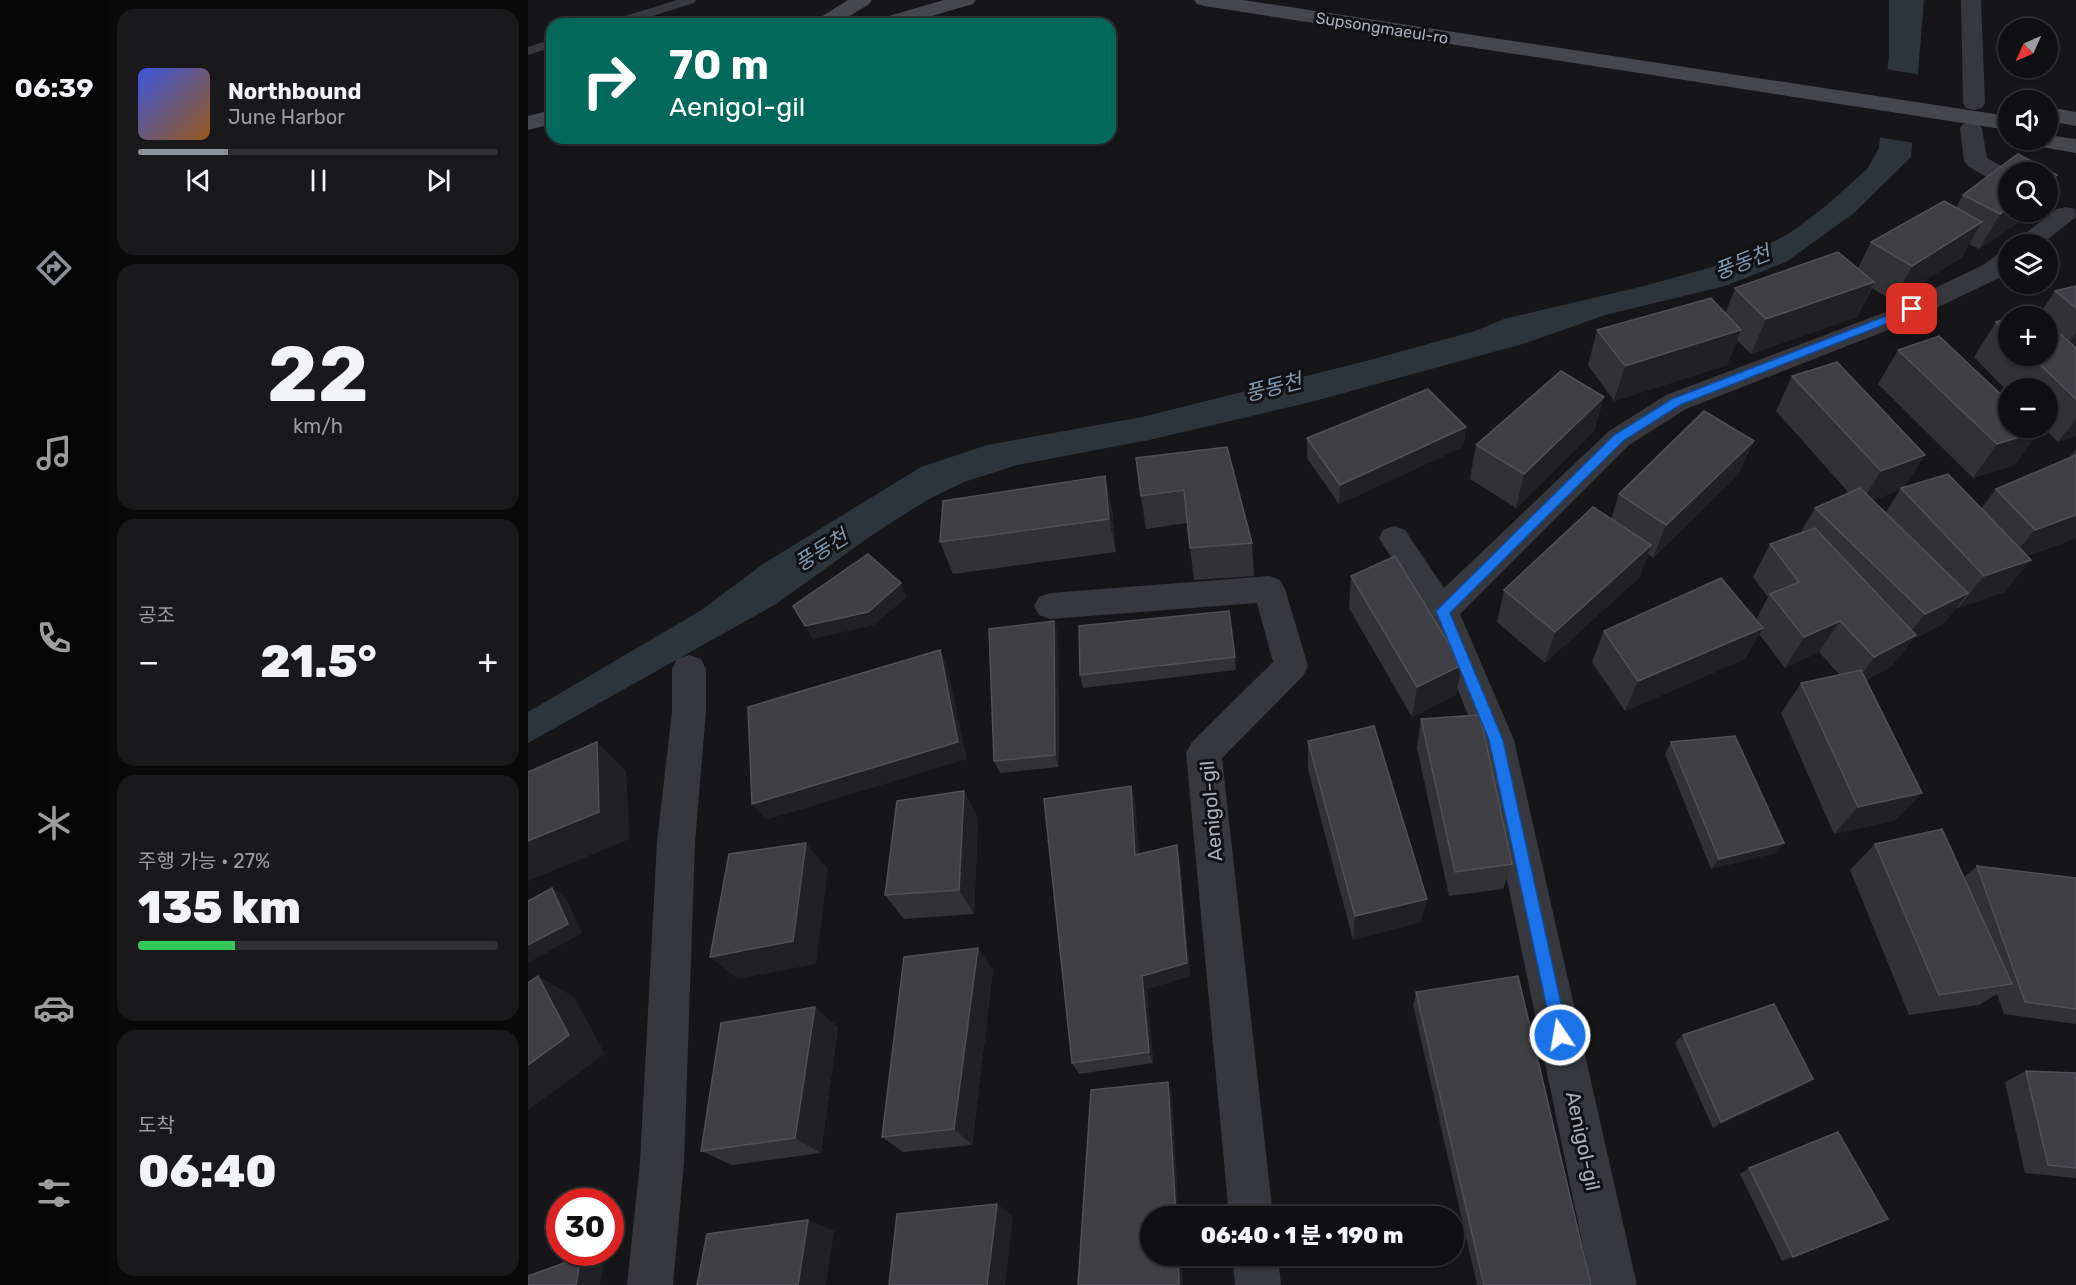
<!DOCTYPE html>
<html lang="ko">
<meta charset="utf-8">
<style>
body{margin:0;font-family:Rubik,"Noto Sans KR",sans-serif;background:#19191b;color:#f1f3f6;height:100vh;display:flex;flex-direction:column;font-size:22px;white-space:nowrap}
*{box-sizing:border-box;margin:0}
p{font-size:20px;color:#9c9d9f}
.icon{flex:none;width:33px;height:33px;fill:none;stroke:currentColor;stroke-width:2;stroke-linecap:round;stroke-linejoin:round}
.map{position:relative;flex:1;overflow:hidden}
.drawer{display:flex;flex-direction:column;gap:9px;padding:9px;background:#09090a;width:420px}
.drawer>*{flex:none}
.guide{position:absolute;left:18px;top:18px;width:570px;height:126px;border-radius:18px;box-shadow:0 2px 4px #0004,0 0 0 2px #303032;background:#00695c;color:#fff;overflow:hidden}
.needle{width:39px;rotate:225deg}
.controls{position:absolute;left:1470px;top:18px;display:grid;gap:12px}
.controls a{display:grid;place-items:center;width:60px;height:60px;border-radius:50%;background:#101012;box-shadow:0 2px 4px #0004,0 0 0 2px #303032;font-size:30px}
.speed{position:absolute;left:18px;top:1188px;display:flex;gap:12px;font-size:30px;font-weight:700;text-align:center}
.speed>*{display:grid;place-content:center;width:78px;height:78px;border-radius:50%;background:#101012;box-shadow:0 2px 4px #0004,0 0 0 2px #303032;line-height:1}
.speed .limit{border:9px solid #d22;background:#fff;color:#111}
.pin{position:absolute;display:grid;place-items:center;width:51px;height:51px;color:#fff;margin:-26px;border-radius:12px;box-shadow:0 3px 9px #0006}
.me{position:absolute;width:66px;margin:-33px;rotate:348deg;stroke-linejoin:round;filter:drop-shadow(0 0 4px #0008)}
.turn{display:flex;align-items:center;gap:21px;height:126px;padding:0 24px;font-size:27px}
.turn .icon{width:78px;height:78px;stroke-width:2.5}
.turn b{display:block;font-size:42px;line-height:51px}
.big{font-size:45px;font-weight:800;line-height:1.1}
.drawer .widget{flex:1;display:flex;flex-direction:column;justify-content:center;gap:9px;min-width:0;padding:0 21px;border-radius:18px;background:#19191b}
.drawer .dial{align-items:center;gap:0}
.dial b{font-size:78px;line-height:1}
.song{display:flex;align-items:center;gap:18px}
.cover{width:72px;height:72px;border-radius:9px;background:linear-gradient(135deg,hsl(230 70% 55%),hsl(30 70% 35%))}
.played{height:6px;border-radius:3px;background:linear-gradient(90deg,#8c9099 25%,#303032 25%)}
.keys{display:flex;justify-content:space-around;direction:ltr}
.heat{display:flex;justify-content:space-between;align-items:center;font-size:33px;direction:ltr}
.charge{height:9px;border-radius:4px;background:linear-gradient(90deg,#34c759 27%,#303032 0)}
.trip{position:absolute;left:612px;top:1206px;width:324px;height:60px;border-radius:30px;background:#101012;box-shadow:0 2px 4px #0004,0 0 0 2px #303032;font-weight:800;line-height:60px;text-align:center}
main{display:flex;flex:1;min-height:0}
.menu{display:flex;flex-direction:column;width:108px;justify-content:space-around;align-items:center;background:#060607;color:#9c9d9f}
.menu .icon{width:42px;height:42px}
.menu .selected{color:#8c9099}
.menu b{font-size:27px;color:#f1f3f6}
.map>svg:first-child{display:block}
.water{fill:#2c353c}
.pier{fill:#161618}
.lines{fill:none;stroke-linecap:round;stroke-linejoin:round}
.service{fill:#37383d;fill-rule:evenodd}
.minor{fill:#37383d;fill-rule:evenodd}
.secondary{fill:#45474d;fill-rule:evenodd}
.wall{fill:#323236;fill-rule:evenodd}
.shaded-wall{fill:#212124}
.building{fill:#3f3f44;stroke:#4f5156;stroke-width:1.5}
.route{fill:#1a73e8;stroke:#114b97;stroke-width:1.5}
.labels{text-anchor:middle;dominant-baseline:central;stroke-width:6;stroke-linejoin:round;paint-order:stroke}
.far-street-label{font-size:16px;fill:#a8adb8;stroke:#111113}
.street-label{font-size:20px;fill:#a8adb8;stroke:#111113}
.water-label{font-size:21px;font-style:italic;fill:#7f9bb3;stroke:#111113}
</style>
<main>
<nav class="menu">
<b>06:39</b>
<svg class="icon selected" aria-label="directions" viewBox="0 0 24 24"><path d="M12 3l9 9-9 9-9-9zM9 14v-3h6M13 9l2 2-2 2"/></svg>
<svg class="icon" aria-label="music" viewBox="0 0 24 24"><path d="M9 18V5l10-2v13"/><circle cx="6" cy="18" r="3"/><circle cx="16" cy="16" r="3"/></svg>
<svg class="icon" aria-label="phone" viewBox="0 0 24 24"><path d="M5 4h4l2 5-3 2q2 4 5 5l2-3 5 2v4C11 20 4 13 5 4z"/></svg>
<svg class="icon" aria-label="climate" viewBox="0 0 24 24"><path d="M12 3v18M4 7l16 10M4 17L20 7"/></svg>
<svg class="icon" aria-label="car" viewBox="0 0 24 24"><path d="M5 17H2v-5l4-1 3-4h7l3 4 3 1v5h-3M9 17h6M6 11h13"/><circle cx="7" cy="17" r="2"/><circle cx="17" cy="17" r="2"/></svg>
<svg class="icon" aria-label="filters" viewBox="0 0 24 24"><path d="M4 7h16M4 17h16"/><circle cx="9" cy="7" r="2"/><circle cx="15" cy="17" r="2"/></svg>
</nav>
<section class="drawer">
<div class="widget">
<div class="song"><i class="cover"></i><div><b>Northbound</b><p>June Harbor</p></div></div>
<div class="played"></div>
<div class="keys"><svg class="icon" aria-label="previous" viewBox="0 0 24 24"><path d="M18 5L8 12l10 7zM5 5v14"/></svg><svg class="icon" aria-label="pause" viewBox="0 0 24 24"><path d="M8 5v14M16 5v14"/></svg><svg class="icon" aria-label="next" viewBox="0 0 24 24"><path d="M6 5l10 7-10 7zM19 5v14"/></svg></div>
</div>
<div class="widget dial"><b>22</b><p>km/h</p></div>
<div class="widget"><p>공조</p>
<div class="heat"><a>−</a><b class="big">21.5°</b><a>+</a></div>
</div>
<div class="widget"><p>주행 가능 · 27%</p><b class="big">135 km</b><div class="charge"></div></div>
<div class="widget"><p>도착</p><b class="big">06:40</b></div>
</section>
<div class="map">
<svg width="1548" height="1285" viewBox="0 0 1548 1285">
<rect width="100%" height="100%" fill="#161618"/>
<polygon class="water" points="1361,0 1396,0 1383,157 1326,213 1258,262 1197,286 1077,315 998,343 783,402 621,440 489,465 436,482 399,500 347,533 248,604 0,743 0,712 172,611 235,564 393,467 459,445 614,417 842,360 947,331 976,319 1116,286 1213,259 1262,233 1299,205 1339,169 1351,148 1361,56"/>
<polygon class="pier" points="1357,69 1394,75 1387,143 1349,137"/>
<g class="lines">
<g class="service">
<polygon points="149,0 168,0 166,3 99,24 80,24 81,21"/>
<polygon points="24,39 24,47 0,55 0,47"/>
</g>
<g class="minor">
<polygon points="1433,0 1453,0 1457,103 1454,108 1446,110 1438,108 1435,103"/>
<polygon points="1443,122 1451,124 1454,129 1459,158 1484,172 1480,172 1480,187 1472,185 1440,166 1436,161 1432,129 1435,124"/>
<polygon points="1538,207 1547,209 1548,217 1514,244 1487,244 1490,239 1529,209"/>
<polygon points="1480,251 1480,271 1473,277 1373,325 1158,409 1101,445 932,614 986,740 1109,1285 1063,1285 950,740 900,616 851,538 855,530 866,526 877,530 916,588 1081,431 1138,395 1355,313 1455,265 1471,253"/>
<polygon points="741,576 752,580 757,589 780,666 775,676 694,758 745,1216 701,1216 658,753 664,742 745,662 729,603 522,619 511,615 506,606 511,597 522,593"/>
<polygon points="161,655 173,659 178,669 178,711 167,842 156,1163 145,1285 99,1285 112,1163 129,842 144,711 144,669 149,659"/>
<polygon points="704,1256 750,1256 753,1285 707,1285"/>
</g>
<g class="secondary">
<polygon points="320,0 344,0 341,4 309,24 285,24 288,20"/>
<polygon points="416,0 448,0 445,4 376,24 344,24 347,20"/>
<polygon points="666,0 715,0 1480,116 1480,130 676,6 669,4"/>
<polygon points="1520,107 1548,112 1548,126 1520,121"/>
<polygon points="24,110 24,124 0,130 0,116"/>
<polygon points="1520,135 1548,139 1548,153 1502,145 1499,140 1520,140"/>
</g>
</g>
<g class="wall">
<polygon points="1435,195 1480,212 1506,212 1451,249 1441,244 1434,257 1365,301 1344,288 1329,317 1223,354 1209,340 1199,365 1086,401 1060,365 1069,330 1197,314 1207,288 1330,268 1343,242 1428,208"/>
<polygon points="1548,286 1548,346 1547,347 1548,348 1548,436 1530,442 1516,428 1520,428 1520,388 1480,388 1480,392 1446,357 1468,322 1480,318 1480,356 1520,356 1520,316 1487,316 1511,315 1527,291"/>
<polygon points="1411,336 1487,465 1445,478 1350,384 1370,350"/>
<path d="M1264,376L1397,455L1376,487L1453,509L1468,489L1541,458L1548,449V538L1499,556L1476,592L1430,608L1429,607L1415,624L1384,640L1364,666L1338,680L1368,820L1306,834L1253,713L1273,683L1312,675L1291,652L1257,668L1231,634L1217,659L1097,711L1064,662L1076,631L1228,620L1240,597L1225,577L1242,544L1273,532L1287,508L1321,493L1248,411ZM1372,490L1358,512L1345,500Z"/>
<polygon points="1076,397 1066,431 988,508 942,479 948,445"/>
<polygon points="938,427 935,447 811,504 779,458 779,438"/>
<polygon points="1226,441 1210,475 1125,558 1120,554 1111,578 1017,663 969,622 976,590 1083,519 1091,494"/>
<polygon points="699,447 724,543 726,576 666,580 659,523 618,529 613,496"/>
<polygon points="577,476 584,510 588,552 425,574 412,542"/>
<polygon points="823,576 934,665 928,695 884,717 821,608"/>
<polygon points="530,634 531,767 472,773 466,761"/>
<polygon points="707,657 708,670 555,688 552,675"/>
<polygon points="893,719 984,864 975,889 921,896 889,748"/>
<polygon points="780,741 893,922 825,940 780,770"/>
<polygon points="1143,742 1256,843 1248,853 1183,869 1137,754"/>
<polygon points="603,786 607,802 611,854 652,861 662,976 619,989 625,1063 551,1074 544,1063"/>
<polygon points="450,818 446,914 376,919 357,895"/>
<polygon points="1347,844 1436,877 1449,866 1548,878 1548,1024 1476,1014 1469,994 1451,1005 1381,1015 1322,870"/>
<polygon points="465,970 444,1145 375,1152 354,1137"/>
<polygon points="888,992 1063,1285 949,1285 885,1005"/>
<polygon points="310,1027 293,1153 204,1165 173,1151"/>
<polygon points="1155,1035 1285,1079 1274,1086 1185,1128 1147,1043"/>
<polygon points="1498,1071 1548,1073 1548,1178 1497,1173 1477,1082"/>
<polygon points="1221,1168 1265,1257 1254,1261 1212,1174"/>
</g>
<g class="shaded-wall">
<polygon points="1529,175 1520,191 1520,182"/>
<polygon points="1480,208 1480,212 1506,212 1451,249 1472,214"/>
<polygon points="1454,222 1434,257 1365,301 1384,266"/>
<polygon points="1346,282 1329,317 1223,354 1238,319"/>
<polygon points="1213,330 1199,365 1086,401 1097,366"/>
<polygon points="1548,333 1548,346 1535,351"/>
<polygon points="1076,397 1066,431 988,508 996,474"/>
<polygon points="1548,419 1548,436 1530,442"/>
<polygon points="938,427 935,447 811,504 812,485"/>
<polygon points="1512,431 1487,465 1445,478 1469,444"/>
<polygon points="1226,441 1210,475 1125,558 1138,525"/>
<polygon points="1397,455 1375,489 1373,488 1372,490 1332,505 1353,471"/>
<polygon points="577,476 584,510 588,552 581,519"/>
<polygon points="1548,515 1548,538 1480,562 1507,530"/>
<polygon points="1123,545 1111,578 1017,663 1027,632"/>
<polygon points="1503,560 1476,592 1430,608 1456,576"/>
<polygon points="373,583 379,597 346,625 285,639 277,626"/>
<polygon points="1440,593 1415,624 1384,640 1364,666 1324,688 1346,657 1376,641 1397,614"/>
<polygon points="526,621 530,634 531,767 527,755"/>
<polygon points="1312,621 1291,652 1257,668 1276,637"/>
<polygon points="1235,628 1217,659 1097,711 1110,681"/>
<polygon points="412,650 420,669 439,759 238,820 224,804"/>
<polygon points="934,665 928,695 884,717 889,687"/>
<polygon points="69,742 98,771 102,839 0,881 0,841"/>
<polygon points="603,786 607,802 612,870 607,855"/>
<polygon points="436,791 450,818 446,914 431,890"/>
<polygon points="1394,793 1368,820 1306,834 1330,807"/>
<polygon points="278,843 300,869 288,964 210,979 182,957"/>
<polygon points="1256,843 1248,853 1183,869 1191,859"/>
<polygon points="649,845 652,861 662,976 619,989 625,1063 621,1052 614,976"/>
<polygon points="24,888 38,898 54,933 0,963 0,945"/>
<polygon points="899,899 893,922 825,940 827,916"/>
<polygon points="450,948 465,970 444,1145 426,1129"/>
<polygon points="10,976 46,997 77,1054 0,1110 0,1065"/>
<polygon points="287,1007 310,1027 293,1153 267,1138"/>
<polygon points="1285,1079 1274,1086 1185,1128 1193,1122"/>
<polygon points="640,1082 644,1093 651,1216 648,1216"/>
<polygon points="469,1204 485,1216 477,1285 459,1285"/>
<polygon points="280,1220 306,1231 298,1285 270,1285"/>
<polygon points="650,1256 653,1256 655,1285 651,1285"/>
<polygon points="53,1257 76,1262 72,1285 48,1285"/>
</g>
<g class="building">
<polygon points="1490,154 1529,175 1520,182 1520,172 1480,172 1480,208 1472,214 1435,195"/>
<polygon points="1416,201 1454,222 1384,266 1343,242"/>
<polygon points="1310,252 1346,282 1238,319 1207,288"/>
<polygon points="1548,286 1548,308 1527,291"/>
<polygon points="1183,298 1213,330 1097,366 1069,330"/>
<polygon points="1506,311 1513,316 1487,316"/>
<polygon points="1480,318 1480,334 1468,322"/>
<polygon points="1520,323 1548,348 1548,399 1503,356 1520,356"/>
<polygon points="1411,336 1480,401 1480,428 1509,428 1512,431 1469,444 1370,350"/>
<polygon points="1309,362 1397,455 1353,471 1264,376"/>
<polygon points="1033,371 1076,397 996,474 948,445"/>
<polygon points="900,389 938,427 812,485 779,438"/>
<polygon points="1176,411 1226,441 1138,525 1091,494"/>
<polygon points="699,447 724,543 662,548 656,490 613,496 608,458"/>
<polygon points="1548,455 1548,515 1507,530 1468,489"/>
<polygon points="1420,474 1503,560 1456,576 1373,488"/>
<polygon points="577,476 581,519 412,542 415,501"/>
<polygon points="1332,488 1440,593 1397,614 1287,508"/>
<polygon points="1065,507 1123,545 1027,632 976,590"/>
<polygon points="1287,528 1388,635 1346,657 1312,621 1276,637 1242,594 1271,582 1242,544"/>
<polygon points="340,554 373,583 340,612 277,626 265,606"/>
<polygon points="867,556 934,665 889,687 823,576"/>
<polygon points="1193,578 1235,628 1110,681 1076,631"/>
<polygon points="701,611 707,657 552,675 551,626"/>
<polygon points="526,621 527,755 466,761 461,629"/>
<polygon points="412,650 430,742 224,804 220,707"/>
<polygon points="1333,670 1394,793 1330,807 1273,683"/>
<polygon points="952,715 984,864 927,872 893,719"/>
<polygon points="846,726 899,899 827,916 780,741"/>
<polygon points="1207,736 1256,843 1191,859 1143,742"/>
<polygon points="69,742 71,812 0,841 0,772"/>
<polygon points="603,786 607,855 649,845 659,963 614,976 621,1052 544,1063 516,799"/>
<polygon points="436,791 431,890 357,895 369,801"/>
<polygon points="1414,829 1484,984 1411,995 1347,844"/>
<polygon points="278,843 265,941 182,957 201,854"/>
<polygon points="1449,866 1548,878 1548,1009 1497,1002"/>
<polygon points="24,888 40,924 0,945 0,901"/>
<polygon points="450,948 426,1129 354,1137 376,957"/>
<polygon points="10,976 41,1035 0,1065 0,983"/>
<polygon points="990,976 1063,1285 956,1285 888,992"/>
<polygon points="1246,1004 1285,1079 1193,1122 1155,1035"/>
<polygon points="287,1007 267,1138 173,1151 193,1023"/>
<polygon points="1498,1071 1548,1073 1548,1168 1520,1165"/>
<polygon points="640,1082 648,1216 622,1216 622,1256 650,1256 651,1285 550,1285 563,1090"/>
<polygon points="1310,1132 1360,1219 1265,1257 1221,1168"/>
<polygon points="469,1204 459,1285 361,1285 369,1214"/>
<polygon points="280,1220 270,1285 169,1285 179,1234"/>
<polygon points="53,1257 48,1285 0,1285 0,1276"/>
</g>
<polygon class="route" points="1384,306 1389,309 1388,312 1152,405 1095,441 922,613 975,740 1040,1035 1038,1041 1032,1043 1026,1041 961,740 908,611 1086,435 1144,399"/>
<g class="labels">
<g class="far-street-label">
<text transform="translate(854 28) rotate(9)">Supsongmaeul-ro</text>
</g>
<g class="street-label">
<text transform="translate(683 811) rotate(-95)">Aenigol-gil</text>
<text transform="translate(1055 1141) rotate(78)">Aenigol-gil</text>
</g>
<g class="water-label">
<text transform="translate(1214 262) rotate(-21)">풍동천</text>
<text transform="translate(745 387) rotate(-14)">풍동천</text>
<text transform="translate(293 550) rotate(-32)">풍동천</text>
</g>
</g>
</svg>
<div class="controls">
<a><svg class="needle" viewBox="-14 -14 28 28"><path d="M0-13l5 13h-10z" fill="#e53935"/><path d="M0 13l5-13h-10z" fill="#9c9d9f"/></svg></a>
<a><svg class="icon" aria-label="sound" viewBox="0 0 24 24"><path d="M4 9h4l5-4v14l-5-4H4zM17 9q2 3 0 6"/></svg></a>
<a><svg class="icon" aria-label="search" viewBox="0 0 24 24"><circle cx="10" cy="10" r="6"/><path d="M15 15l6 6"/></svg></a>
<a><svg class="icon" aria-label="layers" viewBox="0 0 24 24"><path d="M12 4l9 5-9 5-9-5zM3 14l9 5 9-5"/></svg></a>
<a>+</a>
<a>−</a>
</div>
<div class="speed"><div class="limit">30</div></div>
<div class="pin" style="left:1384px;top:309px;background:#d93025"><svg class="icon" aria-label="arrive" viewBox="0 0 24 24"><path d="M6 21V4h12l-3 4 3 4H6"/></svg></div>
<svg class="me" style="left:1032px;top:1035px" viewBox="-20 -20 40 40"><circle r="17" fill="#1a73e8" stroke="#fff" stroke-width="3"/><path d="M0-11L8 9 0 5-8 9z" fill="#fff"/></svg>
<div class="trip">06:40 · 1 분 · 190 m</div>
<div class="guide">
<div class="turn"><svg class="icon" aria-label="right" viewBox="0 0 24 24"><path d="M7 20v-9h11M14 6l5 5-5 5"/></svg><div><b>70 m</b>Aenigol-gil</div></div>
</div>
</div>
</main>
